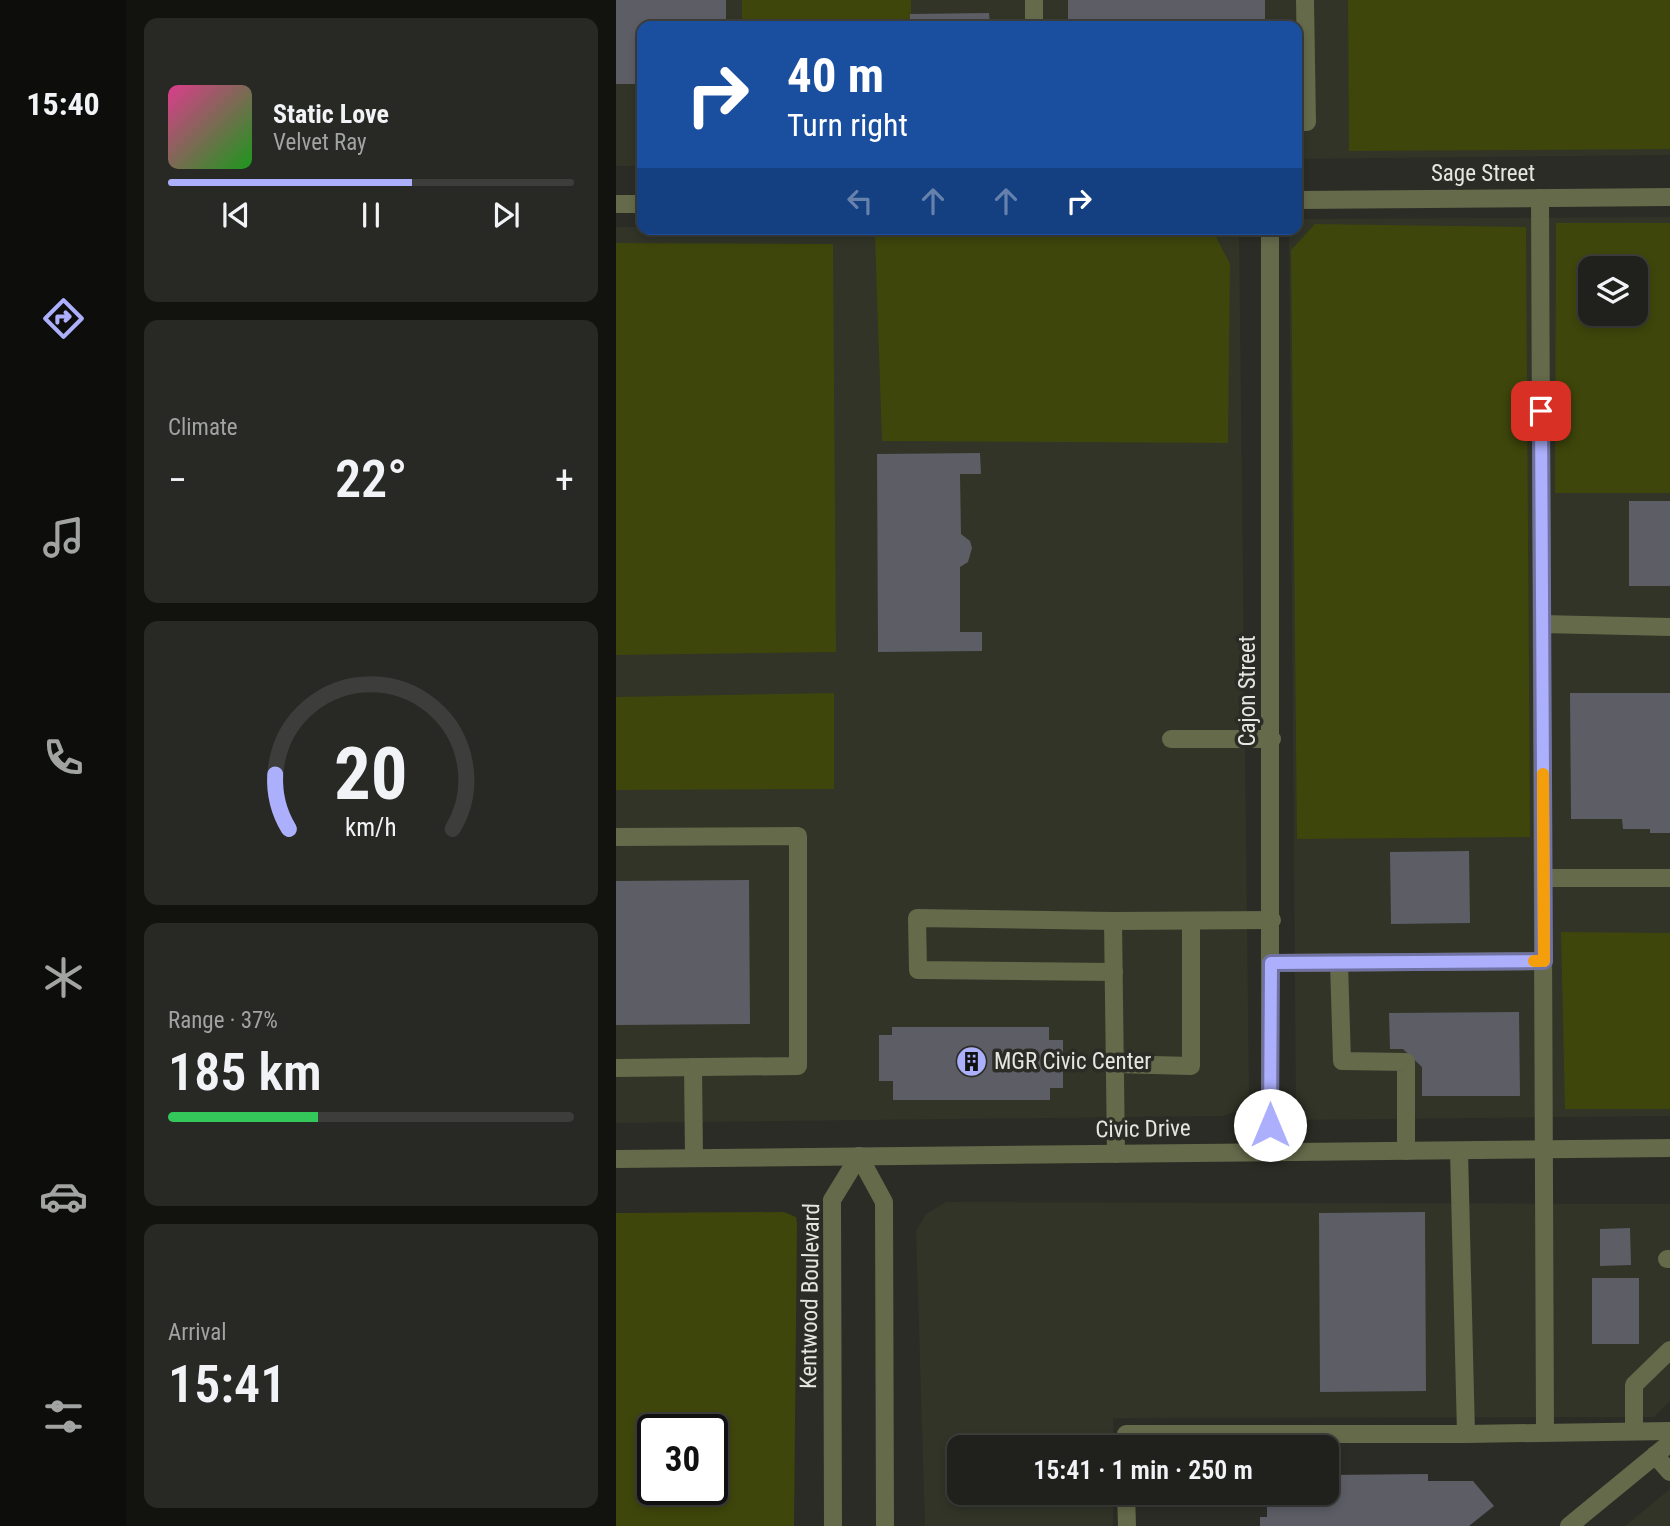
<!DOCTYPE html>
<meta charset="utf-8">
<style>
body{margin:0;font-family:"Roboto Condensed",sans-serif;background:#282925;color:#f1f3f6;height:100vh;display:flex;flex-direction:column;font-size:26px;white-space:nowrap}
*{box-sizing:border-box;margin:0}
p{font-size:23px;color:#a2a3a3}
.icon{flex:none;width:38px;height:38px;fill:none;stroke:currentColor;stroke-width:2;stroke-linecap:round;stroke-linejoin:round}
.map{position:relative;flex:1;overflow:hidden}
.side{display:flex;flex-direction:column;gap:18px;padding:18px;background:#12120f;width:490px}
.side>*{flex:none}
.guide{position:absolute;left:21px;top:21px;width:665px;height:214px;border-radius:14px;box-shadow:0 4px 10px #0003,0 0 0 2px #3d3e3b;background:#1a4fa0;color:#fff;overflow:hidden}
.fabs{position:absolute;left:962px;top:256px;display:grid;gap:14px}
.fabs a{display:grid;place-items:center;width:70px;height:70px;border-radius:14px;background:#20211c;box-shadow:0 4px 10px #0003,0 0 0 2px #3d3e3b;font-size:35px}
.speed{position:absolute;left:21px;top:1414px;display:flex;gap:14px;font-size:35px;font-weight:700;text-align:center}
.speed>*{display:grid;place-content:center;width:91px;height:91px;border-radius:50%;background:#20211c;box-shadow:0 4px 10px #0003,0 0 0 2px #3d3e3b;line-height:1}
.speed .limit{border:4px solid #111;border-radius:10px;background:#fff;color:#111}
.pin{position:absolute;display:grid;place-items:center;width:60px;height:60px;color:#fff;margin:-30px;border-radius:14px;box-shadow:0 4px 10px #0006}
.me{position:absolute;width:77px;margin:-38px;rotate:0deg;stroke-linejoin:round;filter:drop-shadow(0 0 5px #0008)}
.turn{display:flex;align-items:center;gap:24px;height:147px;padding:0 35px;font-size:32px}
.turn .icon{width:91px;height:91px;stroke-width:2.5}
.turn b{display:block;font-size:49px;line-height:60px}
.lanes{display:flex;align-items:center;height:66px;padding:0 35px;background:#0003;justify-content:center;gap:35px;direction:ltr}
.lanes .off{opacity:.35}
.big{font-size:52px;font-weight:600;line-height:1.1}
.side .widget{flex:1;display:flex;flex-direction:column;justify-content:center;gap:10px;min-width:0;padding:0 24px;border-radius:14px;background:#282925}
.side .dial{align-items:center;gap:0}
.dial svg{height:182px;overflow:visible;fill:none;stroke:#3d3e3b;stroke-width:7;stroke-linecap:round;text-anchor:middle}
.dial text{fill:#f1f3f6;stroke:none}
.song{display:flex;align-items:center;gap:21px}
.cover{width:84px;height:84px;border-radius:10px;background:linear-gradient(135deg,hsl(330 70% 55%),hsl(120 70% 35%))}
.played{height:7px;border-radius:4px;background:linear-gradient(90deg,#acaffb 60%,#3d3e3b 60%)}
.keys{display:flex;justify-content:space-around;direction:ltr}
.heat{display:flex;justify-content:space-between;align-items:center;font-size:38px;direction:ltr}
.charge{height:10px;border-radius:5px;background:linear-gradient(90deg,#34c759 37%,#3d3e3b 0)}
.trip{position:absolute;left:331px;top:1435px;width:392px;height:70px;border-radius:14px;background:#20211c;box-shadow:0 4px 10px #0003,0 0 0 2px #3d3e3b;font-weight:600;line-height:70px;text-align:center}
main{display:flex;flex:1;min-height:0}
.dock{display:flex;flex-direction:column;width:126px;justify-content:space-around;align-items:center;background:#0d0d0b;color:#a2a3a3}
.dock .icon{width:49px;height:49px}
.dock .on{color:#acaffb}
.dock b{font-size:32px;color:#f1f3f6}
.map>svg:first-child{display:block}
.built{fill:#313427;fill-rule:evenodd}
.green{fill:#3e460b;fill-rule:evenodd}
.building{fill:#5d5d66}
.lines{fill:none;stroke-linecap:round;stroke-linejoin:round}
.minor{stroke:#646a4a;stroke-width:18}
.route-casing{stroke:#7072a3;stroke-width:18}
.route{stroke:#acaffb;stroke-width:12}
.slow{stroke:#f59e0b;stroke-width:12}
.labels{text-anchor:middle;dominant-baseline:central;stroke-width:7;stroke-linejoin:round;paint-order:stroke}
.street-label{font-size:23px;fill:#e5e6e1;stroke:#2b2c25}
.poi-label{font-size:23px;fill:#e5e6e1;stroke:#2b2c25;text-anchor:start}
</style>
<main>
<nav class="dock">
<b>15:40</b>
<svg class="icon on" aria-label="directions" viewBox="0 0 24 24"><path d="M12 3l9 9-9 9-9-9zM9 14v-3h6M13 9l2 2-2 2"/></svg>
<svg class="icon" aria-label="music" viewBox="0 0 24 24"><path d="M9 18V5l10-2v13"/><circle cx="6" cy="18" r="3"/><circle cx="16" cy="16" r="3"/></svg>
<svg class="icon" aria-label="phone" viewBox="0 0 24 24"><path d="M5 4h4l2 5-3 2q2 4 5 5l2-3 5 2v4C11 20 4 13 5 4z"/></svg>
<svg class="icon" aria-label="climate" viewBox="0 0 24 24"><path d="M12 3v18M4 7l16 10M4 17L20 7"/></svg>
<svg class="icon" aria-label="car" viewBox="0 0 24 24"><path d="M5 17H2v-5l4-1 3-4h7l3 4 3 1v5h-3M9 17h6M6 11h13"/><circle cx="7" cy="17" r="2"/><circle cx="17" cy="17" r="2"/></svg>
<svg class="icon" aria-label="filters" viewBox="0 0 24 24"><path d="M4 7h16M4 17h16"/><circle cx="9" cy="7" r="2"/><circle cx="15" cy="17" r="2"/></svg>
</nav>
<section class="side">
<div class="widget">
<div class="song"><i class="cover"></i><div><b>Static Love</b><p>Velvet Ray</p></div></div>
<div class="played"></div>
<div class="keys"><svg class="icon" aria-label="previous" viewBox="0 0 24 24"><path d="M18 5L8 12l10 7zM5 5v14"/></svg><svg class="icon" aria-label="pause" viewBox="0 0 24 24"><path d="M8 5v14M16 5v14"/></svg><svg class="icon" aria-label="next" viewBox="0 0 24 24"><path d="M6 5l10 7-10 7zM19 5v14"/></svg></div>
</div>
<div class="widget"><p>Climate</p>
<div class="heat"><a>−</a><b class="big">22°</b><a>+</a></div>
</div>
<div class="widget dial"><svg viewBox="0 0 100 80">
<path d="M14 69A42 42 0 1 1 86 69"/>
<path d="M14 69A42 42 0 0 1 8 45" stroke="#acaffb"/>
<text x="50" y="56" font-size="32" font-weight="700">20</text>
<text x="50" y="72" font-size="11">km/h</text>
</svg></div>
<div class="widget"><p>Range · 37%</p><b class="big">185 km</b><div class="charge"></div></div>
<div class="widget"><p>Arrival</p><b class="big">15:41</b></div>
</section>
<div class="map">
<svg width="1054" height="1526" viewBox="0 0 1054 1526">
<rect width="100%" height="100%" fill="#2b2c25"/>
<g class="built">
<polygon points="0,0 1054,0 1054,155 681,159 681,26 26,26 26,166 0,166"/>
<path d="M1054,217V1116L680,1120L673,229H681V219ZM975,268H1020V313H975Z"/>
<polygon points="0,227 26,227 26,229 623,229 633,1095 626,1110 606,1116 0,1123"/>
<polygon points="330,1202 1054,1204 1054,1401 1038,1417 497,1418 497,1447 343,1447 343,1493 497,1493 497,1526 309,1526 300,1231 310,1214"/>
<polygon points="1054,1489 1054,1526 1009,1526"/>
</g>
<g class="green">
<rect x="126" y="0" width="169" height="26"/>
<polygon points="732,0 1054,0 1054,149 733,151"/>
<path d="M940,223H1054V493H939ZM975,268H1020V313H975Z"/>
<polygon points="699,224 910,227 914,837 681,839 675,250"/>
<polygon points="598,233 614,264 612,443 266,441 259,237"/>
<polygon points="0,243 217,244 220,652 0,655"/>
<polygon points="218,693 218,789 0,790 0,697"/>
<polygon points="945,932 1054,933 1054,1109 949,1109"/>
<path d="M168,1212L180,1217L181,1223L178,1526H0V1213ZM37,1430H96V1489H37Z"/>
</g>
<g class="building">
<polygon points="0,0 110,0 110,26 26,26 26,84 0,84"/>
<rect x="452" y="0" width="197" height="26"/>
<polygon points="373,13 374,26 294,26 294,14"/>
<polygon points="364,453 365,474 344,474 345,534 354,541 356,548 352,562 344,567 344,632 366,632 366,651 262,652 261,454"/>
<rect x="1013" y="501" width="41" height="85"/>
<polygon points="954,693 1054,693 1054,833 1034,833 1034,829 1007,829 1006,819 955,819"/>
<polygon points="853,851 854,923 775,924 774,852"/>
<polygon points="133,880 134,1024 0,1025 0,881"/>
<polygon points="903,1012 904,1096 806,1096 806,1067 787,1049 774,1049 773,1013"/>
<polygon points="276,1027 433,1027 433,1040 447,1040 447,1088 434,1088 434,1100 277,1100 277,1081 263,1081 263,1035 276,1035"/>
<polygon points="809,1212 810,1391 704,1392 703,1213"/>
<polygon points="1014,1228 1015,1265 984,1266 984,1229"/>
<rect x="976" y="1278" width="47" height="66"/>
<polygon points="812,1474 812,1481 857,1481 878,1506 853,1526 644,1526 644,1517 651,1517 651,1494 710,1493 710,1475"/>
</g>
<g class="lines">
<g class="minor">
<polyline points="418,0 418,26"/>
<polyline points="681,122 691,122 689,0"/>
<polyline points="924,198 929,1432"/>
<polyline points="681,200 1054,197"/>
<polyline points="0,204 26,204"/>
<polyline points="926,624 1054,627"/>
<polyline points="555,739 656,739"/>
<polyline points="0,837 182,836 182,1066 0,1068"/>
<polyline points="928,878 1054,878"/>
<polyline points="497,921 301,918 302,970 498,972"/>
<polyline points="655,963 928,961"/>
<polyline points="723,963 726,1061 790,1062 790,1151"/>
<polyline points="499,1064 575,1066 575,921"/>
<polyline points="77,1067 78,1158"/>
<polyline points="843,1151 850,1434"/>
<polyline points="654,1152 654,229"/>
<polyline points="500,1154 497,921 656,920"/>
<polyline points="243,1156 268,1202 269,1526"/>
<polyline points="0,1159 1054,1148"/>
<polyline points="1051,1259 1054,1259"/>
<polyline points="1018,1431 1018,1385 1054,1350"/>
<polyline points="510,1447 510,1434 850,1434 1054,1431"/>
<polyline points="1039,1455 1054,1472"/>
<polyline points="510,1493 511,1526"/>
<polyline points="217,1526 216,1200 243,1156"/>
<polyline points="953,1526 1054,1443"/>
</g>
</g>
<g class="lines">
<defs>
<polyline id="route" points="654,1125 655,963 928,961 925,411"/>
</defs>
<use href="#route" class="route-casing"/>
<use href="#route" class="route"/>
<polyline class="slow" points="918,961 928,961 927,774"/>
</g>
<defs>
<symbol id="building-disc" viewBox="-11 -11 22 22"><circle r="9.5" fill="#acaffb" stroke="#2b2c25"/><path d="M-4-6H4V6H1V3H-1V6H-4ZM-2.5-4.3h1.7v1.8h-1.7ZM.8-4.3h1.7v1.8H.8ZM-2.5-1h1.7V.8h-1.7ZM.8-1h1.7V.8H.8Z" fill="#111"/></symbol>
</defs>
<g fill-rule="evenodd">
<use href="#building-disc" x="338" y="1044" width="35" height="35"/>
</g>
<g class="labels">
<g class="street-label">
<text x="867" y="173">Sage Street</text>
<text transform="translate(631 691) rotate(-90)">Cajon Street</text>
<text transform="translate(527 1129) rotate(-1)">Civic Drive</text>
<text transform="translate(194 1296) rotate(-89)">Kentwood Boulevard</text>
</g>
<g class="poi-label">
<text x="378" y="1061">MGR Civic Center</text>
</g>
</g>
</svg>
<div class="fabs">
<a><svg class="icon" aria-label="layers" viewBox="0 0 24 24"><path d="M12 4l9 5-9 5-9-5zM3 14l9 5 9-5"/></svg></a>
</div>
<div class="speed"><div class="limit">30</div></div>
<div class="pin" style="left:925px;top:411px;background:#d93025"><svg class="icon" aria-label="arrive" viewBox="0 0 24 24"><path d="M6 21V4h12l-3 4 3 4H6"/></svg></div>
<svg class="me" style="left:654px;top:1125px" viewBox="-20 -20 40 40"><circle r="19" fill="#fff"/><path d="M0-13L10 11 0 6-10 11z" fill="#acaffb"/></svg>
<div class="trip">15:41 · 1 min · 250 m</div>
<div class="guide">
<div class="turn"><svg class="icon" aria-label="right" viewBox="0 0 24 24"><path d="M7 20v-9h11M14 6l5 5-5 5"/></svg><div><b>40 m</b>Turn right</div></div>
<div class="lanes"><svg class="icon off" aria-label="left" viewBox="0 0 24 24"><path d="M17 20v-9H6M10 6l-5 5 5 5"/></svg><svg class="icon off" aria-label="ahead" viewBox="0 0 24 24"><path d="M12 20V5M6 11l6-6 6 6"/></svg><svg class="icon off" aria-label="ahead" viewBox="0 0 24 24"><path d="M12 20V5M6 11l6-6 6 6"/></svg><svg class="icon" aria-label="right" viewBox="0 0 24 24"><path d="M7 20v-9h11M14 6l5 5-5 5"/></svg></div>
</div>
</div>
</main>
